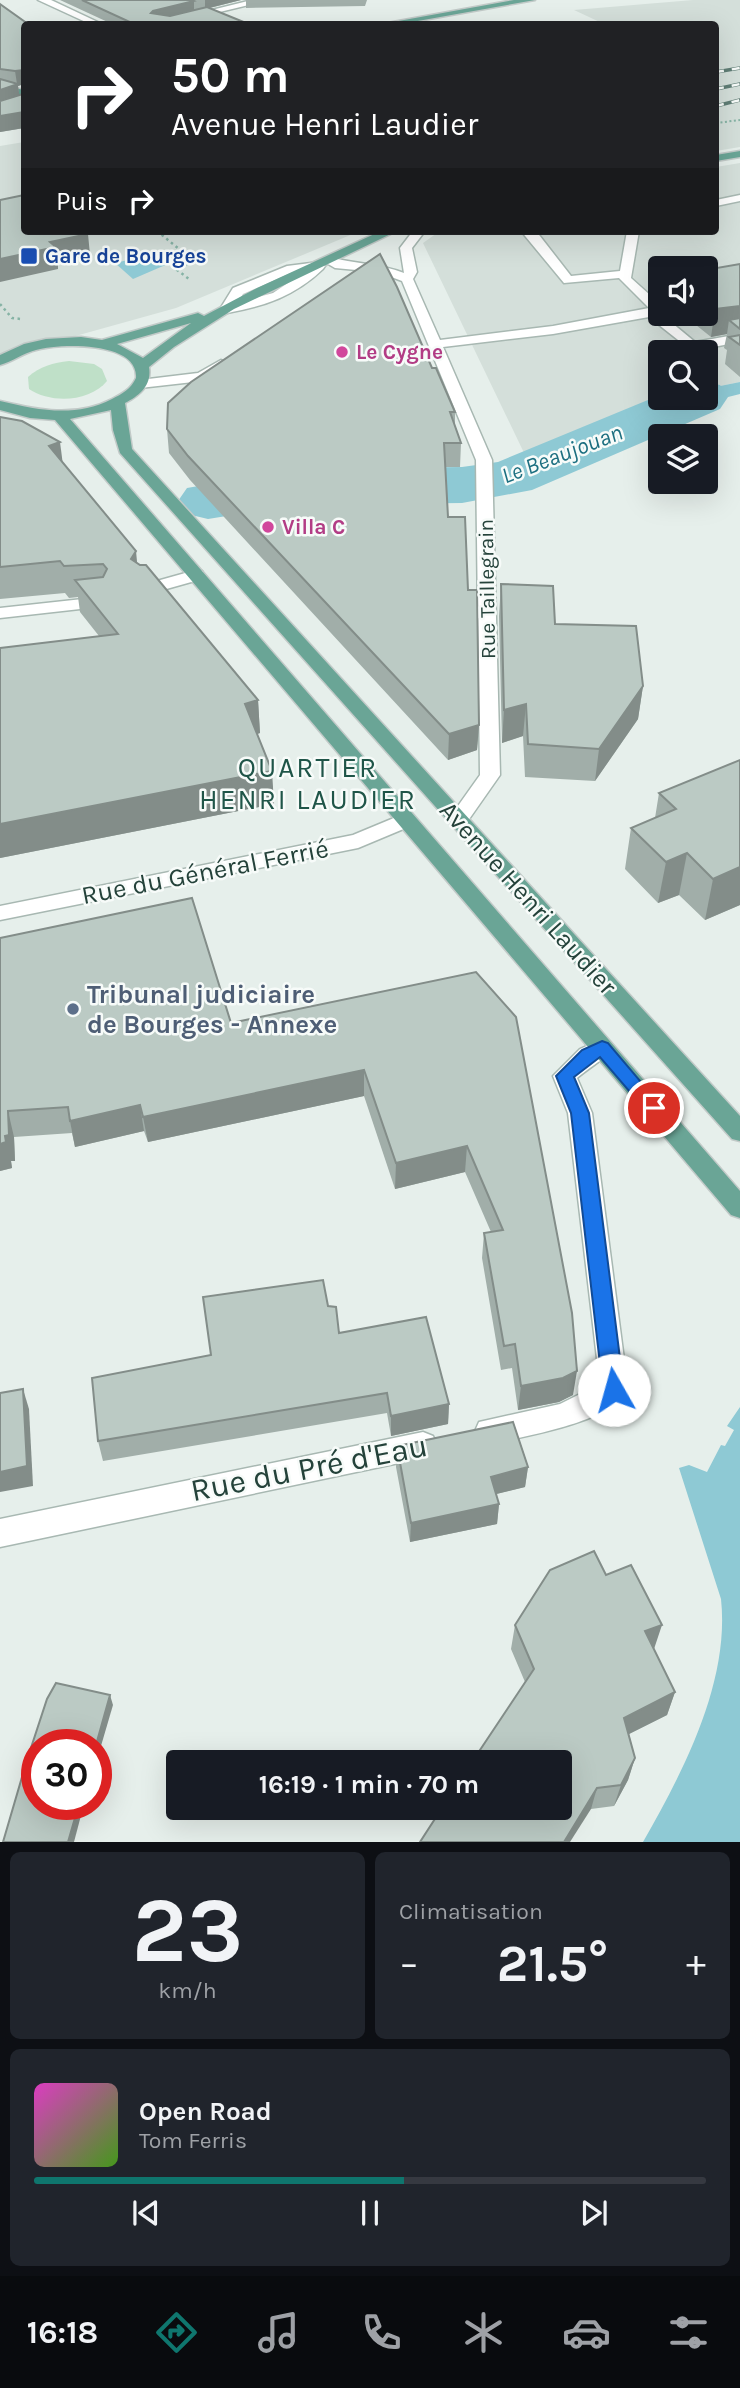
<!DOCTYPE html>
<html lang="fr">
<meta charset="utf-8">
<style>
body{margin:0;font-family:Karla,sans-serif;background:#20242c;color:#f1f3f6;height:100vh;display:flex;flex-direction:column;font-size:26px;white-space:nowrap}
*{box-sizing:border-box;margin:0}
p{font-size:23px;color:#9ea1a6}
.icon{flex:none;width:38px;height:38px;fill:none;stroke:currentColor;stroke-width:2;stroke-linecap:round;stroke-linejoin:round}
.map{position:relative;height:1842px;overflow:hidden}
.sheet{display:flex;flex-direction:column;gap:10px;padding:10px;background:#0d0f14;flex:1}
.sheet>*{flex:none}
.hud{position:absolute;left:21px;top:21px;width:698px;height:214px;border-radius:7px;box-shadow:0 7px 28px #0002;background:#202124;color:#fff;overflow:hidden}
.fabs{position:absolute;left:648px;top:256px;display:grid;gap:14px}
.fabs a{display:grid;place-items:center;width:70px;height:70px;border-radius:7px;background:#171b24;box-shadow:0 7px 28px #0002;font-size:35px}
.speed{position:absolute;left:21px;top:1729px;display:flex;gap:14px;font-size:35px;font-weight:700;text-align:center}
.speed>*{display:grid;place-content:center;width:91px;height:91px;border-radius:50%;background:#171b24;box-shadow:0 7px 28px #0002;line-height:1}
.speed .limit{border:10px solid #d22;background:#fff;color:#111}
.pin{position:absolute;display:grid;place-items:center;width:60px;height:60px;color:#fff;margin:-30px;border:4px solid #fff;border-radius:50%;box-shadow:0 2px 7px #0007}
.me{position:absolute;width:77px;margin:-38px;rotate:353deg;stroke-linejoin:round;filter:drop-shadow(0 0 5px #0008)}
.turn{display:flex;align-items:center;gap:24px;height:147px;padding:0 35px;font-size:32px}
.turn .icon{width:91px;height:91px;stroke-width:2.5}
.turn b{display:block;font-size:49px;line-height:60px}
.then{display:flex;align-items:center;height:66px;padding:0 35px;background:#0003;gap:14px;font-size:26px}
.big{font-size:52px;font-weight:700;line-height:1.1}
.sheet .card{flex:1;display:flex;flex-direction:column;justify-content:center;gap:10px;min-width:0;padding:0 24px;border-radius:10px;background:#20242c}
.sheet .dial{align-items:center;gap:0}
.dial b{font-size:91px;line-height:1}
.song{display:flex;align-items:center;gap:21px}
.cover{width:84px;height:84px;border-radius:10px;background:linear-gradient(135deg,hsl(310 70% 55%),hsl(100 70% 35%))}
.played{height:7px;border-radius:4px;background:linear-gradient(90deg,#0f766e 55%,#363941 55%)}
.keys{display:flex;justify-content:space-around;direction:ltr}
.heat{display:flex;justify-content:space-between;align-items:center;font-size:38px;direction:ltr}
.sheet .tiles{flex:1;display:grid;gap:10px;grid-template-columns:1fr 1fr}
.card:last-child{grid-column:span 2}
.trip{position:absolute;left:166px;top:1750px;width:406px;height:70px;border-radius:7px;background:#171b24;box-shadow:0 7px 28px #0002;font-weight:700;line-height:70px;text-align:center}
.tabs{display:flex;height:112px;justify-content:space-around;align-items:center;background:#090b0e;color:#9ea1a6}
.tabs .icon{width:49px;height:49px}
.tabs .current{color:#0f766e}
.tabs b{font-size:32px;color:#f1f3f6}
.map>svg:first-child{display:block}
.built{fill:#d4dfda;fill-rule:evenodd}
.green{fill:#bfe0c8}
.water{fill:#8ec9d4}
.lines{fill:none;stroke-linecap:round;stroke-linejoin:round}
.river{fill:#8ec9d4;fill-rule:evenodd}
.minor-casing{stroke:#a8b8b2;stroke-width:3}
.major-casing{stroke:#c2cac8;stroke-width:3}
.path-far1{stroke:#86b3a5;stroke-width:2;stroke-dasharray:2 2.5;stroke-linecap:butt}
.path{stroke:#86b3a5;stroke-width:2.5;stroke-dasharray:2.5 3.5;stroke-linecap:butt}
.minor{fill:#fff;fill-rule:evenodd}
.major{fill:#6aa596;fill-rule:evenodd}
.rail-casing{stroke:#5f7d75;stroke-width:3.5}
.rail{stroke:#f7fbf9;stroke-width:2.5;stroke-dasharray:8;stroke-linecap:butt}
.wall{fill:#a1aea9}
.shaded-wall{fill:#838d89}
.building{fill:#bbcac4;stroke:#838d89;stroke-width:2}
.route{fill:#1a73e8;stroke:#114b97;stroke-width:2}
.transit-dot{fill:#1a4fb4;stroke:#f7fbf9;stroke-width:2.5}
.hotel-dot{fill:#d1479c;stroke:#f7fbf9;stroke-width:2.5}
.service-dot{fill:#5c6f8a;stroke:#f7fbf9;stroke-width:2.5}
.labels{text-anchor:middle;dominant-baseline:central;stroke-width:5;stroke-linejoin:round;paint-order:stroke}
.far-transit-label{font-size:21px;font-weight:bold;fill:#164399;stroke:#f7fbf9;text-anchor:start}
.far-hotel-label{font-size:21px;font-weight:bold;fill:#b23c85;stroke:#f7fbf9;text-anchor:start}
.far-street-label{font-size:21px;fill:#24423a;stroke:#f7fbf9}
.far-water-label{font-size:23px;font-style:italic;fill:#1c6f80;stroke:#f7fbf9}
.street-label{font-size:26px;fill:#24423a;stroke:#f7fbf9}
.service-label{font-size:26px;font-weight:bold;fill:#4e5e75;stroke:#f7fbf9;text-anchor:start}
.neighbourhood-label{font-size:28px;letter-spacing:2px;fill:#1f5548;stroke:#f7fbf9}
.near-street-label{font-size:32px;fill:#24423a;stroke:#f7fbf9}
</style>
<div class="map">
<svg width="740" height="1842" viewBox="0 0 740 1842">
<rect width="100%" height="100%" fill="#e6efeb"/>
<g class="built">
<polygon points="693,0 740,0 740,147 716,151 716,24 604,24 574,10"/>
<polygon points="24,142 24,231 360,231 176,308 0,357 0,146"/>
<path d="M740,163V382L705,389V352H660V397H680L684,401L526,457L423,243L440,231H716V167ZM660,268H705V313H660Z"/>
</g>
<path class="green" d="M69,361L94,364L102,369L107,381C90,402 51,404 29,389L28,377C40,366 53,363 69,361Z"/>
<g class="water">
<polygon points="158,253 170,263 133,279 115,263"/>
<polygon points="740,382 740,394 692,406 512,492 509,463 684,401 680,397 705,397 705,389"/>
<path d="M740,1407V1842H643C683,1772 730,1682 721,1599L679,1468L689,1465L707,1472L721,1445L725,1446L734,1430L727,1426Z"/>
</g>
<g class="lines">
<polygon class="river" points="705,382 720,385 728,397 720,409 532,490 462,503 296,505 208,519 187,514 178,501 187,488 296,469 462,467 498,462 660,395 660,397 705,397"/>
<defs>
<g id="minor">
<polygon points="38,0 51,0 102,24 90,24"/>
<polygon points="252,0 269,0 170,24 155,24"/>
<polygon points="740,195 740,201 716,206 716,200"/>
<path d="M413,231H425L412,248L417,272L413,279L440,340L553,326L649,308L619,278L564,283L521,231H536L571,276L620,271L627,231H639L631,278L660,304V313L695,342L740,334V342L692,351L649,317L553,334L443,347L492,460L500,775L465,825H451L448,820L480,775L476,460L402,281L378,272L335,268L323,261L329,257C354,264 379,263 404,273L400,248Z"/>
<path d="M319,262L325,266L323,269C295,296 265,306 227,313L220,309L233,288L287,266ZM306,271L273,293L237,303L243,294L293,272Z"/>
<polygon points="221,360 228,364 226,367 202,381 140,388 133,384 140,380 198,373"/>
<polygon points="196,570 202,571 204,575 202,579 145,595 137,590 139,586"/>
<polygon points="101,597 107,598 109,602 107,606 0,618 0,608"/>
<polygon points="406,813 413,815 416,820 413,825 358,848 0,920 0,906 353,835"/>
<path d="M602,1039L610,1042L613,1048C609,1056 586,1070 577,1078L592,1113L628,1390C613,1422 522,1437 489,1444L479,1440L475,1431L479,1422L560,1404L600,1384L568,1113L553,1076L580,1049Z"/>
<polygon points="423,1432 433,1436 437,1445 433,1454 423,1458 0,1547 0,1519"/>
</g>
<g id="major">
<polygon points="514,0 535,0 401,24 382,24"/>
<polygon points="0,85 24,90 24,97 0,91"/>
<polygon points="740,151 740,157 716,161 716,155"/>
<path d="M381,231H397L234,309L174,347L149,367C152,385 140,395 125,403L132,449L740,1116V1141L732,1139L120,453L113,430L111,410L70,419L740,1191V1218L731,1215L55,420L30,418L0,410V401C38,410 75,418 112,399C122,394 131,389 136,378C139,341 59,343 36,350C23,353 12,362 0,365V355L24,344L46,339L81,337L102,340L198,313L204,316L257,288ZM191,323L143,358L117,344Z"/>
</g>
</defs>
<use href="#minor" class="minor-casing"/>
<use href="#major" class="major-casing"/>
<polyline class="path-far1" points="716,123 740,120"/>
<g class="path">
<polyline points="157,231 184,253 203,254 177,270 189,279"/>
<polyline points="0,304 12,318 21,319"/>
</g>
<use href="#minor" class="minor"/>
<use href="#major" class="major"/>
<defs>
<g id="rail">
<polyline points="716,72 740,68"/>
<polyline points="716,89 740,84"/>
<polyline points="716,106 740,100"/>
</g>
</defs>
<use href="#rail" class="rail-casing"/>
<use href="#rail" class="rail"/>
</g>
<g class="wall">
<polygon points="60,0 241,0 210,8 246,24 112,24"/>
<polygon points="246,0 367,0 365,6 246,8"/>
<polygon points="0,4 24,24 24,84 18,86 19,95 23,94 24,86 24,128 0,132"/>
<polygon points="740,264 740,377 725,364 727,350 724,348 727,334 711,337 681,313 705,313 705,270"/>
<polygon points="432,368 455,412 455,426 461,443 460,467 445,467 448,517 468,590 479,725 477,750 448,760 190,480 169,453 167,429"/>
<polygon points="0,417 63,463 137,563 258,700 260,733 257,734 274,804 0,858 0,648 99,636 80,612 78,597 69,598 65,593 0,599"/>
<polygon points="501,584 643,686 638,719 595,781 525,777 523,736 502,743 499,616"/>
<polygon points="740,760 740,905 705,920 679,895 658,903 625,869 631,828 655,818 659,793"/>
<polygon points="0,938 231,1023 476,972 573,1395 559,1402 518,1410 512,1368 501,1370 482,1258 484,1233 491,1232 465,1172 395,1189 364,1096 148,1142 144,1131 75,1147 72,1133 14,1137 15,1161 11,1161 12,1168 0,1171"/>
<polygon points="328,1306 339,1333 449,1404 448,1424 391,1436 387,1413 103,1461 98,1441 211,1355"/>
<polygon points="397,1446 528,1467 525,1487 496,1494 499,1504 497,1524 410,1542 396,1467"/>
<polygon points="606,1575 654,1649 675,1692 667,1715 629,1734 635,1758 628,1780 614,1806 591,1809 525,1682 511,1649 515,1625"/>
</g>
<g class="shaded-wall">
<polygon points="205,0 241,0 205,9"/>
<polygon points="194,1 194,12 152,24 151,13 153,11"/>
<polygon points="24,70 24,84 18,86 20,99 0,106 0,90 17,84 15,71"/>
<polygon points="24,112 24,128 0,132 0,116"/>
<polygon points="88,234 90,255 58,263 58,269 0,282 0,259 50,242"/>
<polygon points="740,306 740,329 729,320 727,334 711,337 715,309"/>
<polygon points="60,442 64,473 49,446"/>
<polygon points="136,551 139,583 131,559"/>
<polygon points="643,686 638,719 595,781 599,749"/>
<polygon points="258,700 260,733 248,737 245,704"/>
<polygon points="526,704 523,736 502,743 504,710"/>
<polygon points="479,725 477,750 448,760 449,734"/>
<polygon points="272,771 274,804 0,858 0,824"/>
<polygon points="687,853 679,895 658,903 666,862"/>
<polygon points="740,867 740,905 705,920 713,879"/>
<polygon points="364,1070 364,1096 148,1142 143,1117"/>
<polygon points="140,1105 144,1131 75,1147 70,1121"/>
<polygon points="8,1111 14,1137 15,1161 11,1161 12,1168 0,1171 0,1144 5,1136"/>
<polygon points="467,1146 465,1172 395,1189 396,1163"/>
<polygon points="577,1371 573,1395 559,1402 518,1410 521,1386"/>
<polygon points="23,1389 29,1409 33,1486 0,1492 0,1472"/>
<polygon points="449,1404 448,1424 391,1436 391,1416"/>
<polygon points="528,1467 525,1487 488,1496 491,1477"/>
<polygon points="499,1504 497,1524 410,1542 411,1523"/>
<polygon points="662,1625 654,1649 645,1631"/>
<polygon points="675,1692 667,1715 617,1740 624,1718"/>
<polygon points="110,1695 113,1705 96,1763 96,1745"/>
<polygon points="635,1758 628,1780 614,1806 621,1785"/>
<polygon points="597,1788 591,1809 570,1842 564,1842"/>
<polygon points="79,1804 84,1804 74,1842 68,1842"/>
</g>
<g class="building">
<polygon points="82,0 192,0 194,1 153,11 151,13 170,16 207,7 246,23 237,24 134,24"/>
<polygon points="0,4 28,24 24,24 24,70 15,71 0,69"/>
<polygon points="0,79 18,84 0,90"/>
<polygon points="24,86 24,112 0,116 0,101 23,94"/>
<polygon points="24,195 24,231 84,231 88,234 50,242 56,247 0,259 0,200"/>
<polygon points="380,254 397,287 432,368 436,368 455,412 450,412 461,443 444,443 448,517 465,517 468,590 477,590 479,725 449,734 188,456 167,429 168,403 191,382"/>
<polygon points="740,264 740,306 715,309 705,302 705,270"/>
<polygon points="740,318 740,329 729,320"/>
<polygon points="740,335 740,345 729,337"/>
<polygon points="0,417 22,421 60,442 49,446 136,551 131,559 140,565 146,565 258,700 245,704 272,771 0,824 0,648 118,634 75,580 103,577 107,569 103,564 64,566 60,561 0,567"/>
<polygon points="501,584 553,586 555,624 636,626 643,686 599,749 528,744 526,704 504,710"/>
<polygon points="740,760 740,867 713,879 687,853 666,862 631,828 676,809 659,793"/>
<polygon points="192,898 231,1023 476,972 516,1017 572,1313 577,1371 563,1378 521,1386 515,1344 504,1346 484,1233 503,1230 467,1146 396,1163 364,1070 143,1117 140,1105 70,1121 68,1107 8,1111 9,1135 5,1136 6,1142 0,1144 0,938"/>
<polygon points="323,1280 328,1306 336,1307 339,1333 426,1317 449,1404 391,1416 387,1393 98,1441 92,1378 211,1355 203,1297"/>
<polygon points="23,1389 27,1466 0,1472 0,1393"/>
<polygon points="513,1422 528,1467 491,1477 499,1504 411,1523 397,1446"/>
<polygon points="594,1551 606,1575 631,1565 662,1625 645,1631 675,1692 624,1718 635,1758 621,1785 597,1788 564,1842 420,1842 442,1808 560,1808 560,1762 472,1762 534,1669 515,1625 550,1570"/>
<polygon points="56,1683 110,1695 96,1745 37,1745 37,1804 79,1804 68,1842 3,1842 27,1760 47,1699"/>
</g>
<polygon class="route" points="602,1041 608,1043 663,1108 660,1113 648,1113 600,1057 574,1077 589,1113 624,1390 621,1397 614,1400 606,1397 603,1390 571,1113 556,1076 582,1050"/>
<rect class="transit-dot" x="20" y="247" width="18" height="18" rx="3.5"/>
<g class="hotel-dot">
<circle cx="342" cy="352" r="7"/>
<circle cx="268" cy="527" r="7"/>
</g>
<circle class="service-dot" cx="73" cy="1009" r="7"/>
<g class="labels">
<g class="far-transit-label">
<text x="45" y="256">Gare de Bourges</text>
</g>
<g class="far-hotel-label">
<text x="356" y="352">Le Cygne</text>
<text x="282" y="527">Villa C</text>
</g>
<g class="far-street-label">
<text transform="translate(487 589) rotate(-91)">Rue Taillegrain</text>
</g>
<g class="far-water-label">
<text transform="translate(562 454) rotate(-21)">Le Beaujouan</text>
</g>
<g class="street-label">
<text transform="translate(205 872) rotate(-11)">Rue du Général Ferrié</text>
<text transform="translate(528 898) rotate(48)">Avenue Henri Laudier</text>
</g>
<g class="service-label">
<text x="87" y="994">Tribunal judiciaire<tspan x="87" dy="30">de Bourges - Annexe</tspan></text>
</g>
<g class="neighbourhood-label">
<text x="308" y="767">QUARTIER<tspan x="308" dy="32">HENRI LAUDIER</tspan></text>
</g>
<g class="near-street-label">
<text transform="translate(309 1468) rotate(-11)">Rue du Pré d'Eau</text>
</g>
</g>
</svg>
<div class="fabs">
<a><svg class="icon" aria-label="sound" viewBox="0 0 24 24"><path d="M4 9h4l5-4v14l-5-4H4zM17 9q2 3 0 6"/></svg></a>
<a><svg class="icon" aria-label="search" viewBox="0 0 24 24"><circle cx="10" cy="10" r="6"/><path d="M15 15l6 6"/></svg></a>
<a><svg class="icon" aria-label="layers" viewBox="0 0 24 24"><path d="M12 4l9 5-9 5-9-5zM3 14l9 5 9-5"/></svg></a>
</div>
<div class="speed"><div class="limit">30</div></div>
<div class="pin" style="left:654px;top:1108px;background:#d93025"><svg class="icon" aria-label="arrive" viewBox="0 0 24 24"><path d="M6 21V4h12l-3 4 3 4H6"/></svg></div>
<svg class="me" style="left:614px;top:1390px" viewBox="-20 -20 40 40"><circle r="19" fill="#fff"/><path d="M0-13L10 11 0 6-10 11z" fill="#1a73e8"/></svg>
<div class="trip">16:19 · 1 min · 70 m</div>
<div class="hud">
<div class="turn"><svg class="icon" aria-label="right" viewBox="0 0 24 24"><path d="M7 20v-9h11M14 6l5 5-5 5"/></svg><div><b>50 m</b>Avenue Henri Laudier</div></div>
<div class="then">Puis<svg class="icon" aria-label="right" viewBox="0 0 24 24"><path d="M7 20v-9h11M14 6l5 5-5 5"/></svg></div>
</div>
</div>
<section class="sheet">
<div class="tiles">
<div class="card dial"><b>23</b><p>km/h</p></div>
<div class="card"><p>Climatisation</p>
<div class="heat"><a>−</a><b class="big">21.5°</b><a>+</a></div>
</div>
<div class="card">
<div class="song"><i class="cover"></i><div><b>Open Road</b><p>Tom Ferris</p></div></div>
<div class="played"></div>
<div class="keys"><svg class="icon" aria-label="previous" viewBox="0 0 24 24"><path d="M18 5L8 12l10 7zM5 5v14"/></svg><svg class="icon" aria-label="pause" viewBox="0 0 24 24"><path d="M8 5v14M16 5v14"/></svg><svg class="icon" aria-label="next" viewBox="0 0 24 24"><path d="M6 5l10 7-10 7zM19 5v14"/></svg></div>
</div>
</div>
</section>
<nav class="tabs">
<b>16:18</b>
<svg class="icon current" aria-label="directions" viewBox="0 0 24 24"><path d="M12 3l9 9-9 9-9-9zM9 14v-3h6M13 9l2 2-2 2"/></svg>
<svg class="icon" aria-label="music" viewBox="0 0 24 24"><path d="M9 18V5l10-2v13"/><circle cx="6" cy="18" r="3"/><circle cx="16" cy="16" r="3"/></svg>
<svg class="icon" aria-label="phone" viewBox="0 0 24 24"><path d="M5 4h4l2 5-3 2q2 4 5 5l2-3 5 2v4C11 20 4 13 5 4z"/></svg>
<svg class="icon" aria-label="climate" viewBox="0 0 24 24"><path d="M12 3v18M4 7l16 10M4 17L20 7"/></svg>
<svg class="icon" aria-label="car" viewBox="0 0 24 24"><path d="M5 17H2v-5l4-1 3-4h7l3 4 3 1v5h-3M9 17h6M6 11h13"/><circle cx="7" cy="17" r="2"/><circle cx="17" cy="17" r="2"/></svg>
<svg class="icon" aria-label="filters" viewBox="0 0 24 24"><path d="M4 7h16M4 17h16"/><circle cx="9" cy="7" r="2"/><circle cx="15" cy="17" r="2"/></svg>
</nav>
